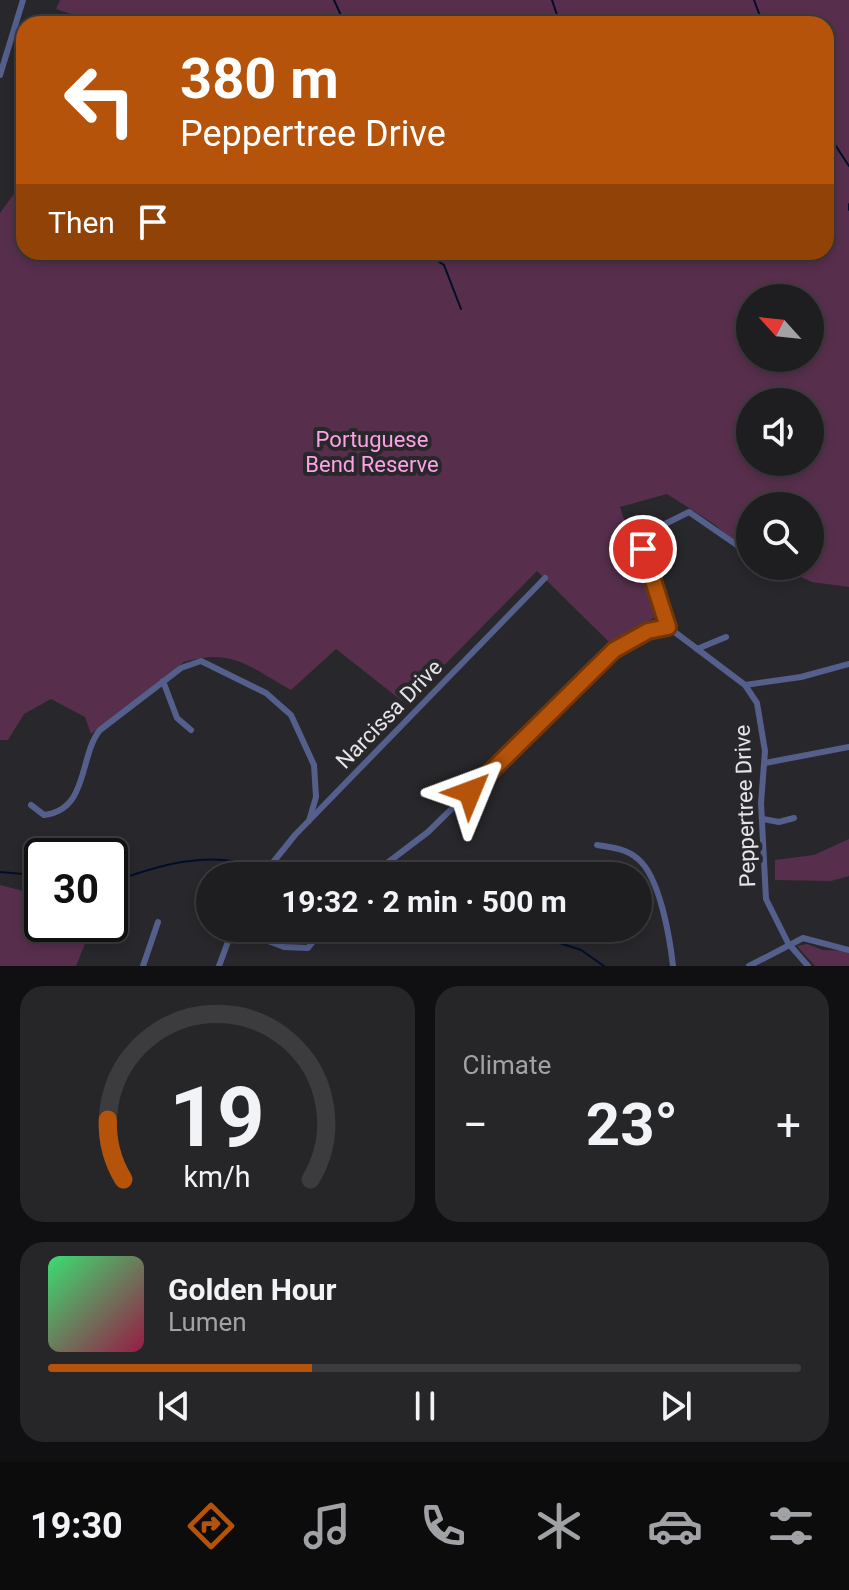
<!DOCTYPE html>
<meta charset="utf-8">
<style>
body{margin:0;font-family:Roboto,sans-serif;background:#262629;color:#f1f3f6;height:100vh;display:flex;flex-direction:column;font-size:30px;white-space:nowrap}
*{box-sizing:border-box;margin:0}
p{font-size:26px;color:#a1a2a5}
.icon{flex:none;width:44px;height:44px;fill:none;stroke:currentColor;stroke-width:2;stroke-linecap:round;stroke-linejoin:round}
.map{position:relative;height:966px;overflow:hidden}
.sheet{display:flex;flex-direction:column;gap:20px;padding:20px;background:#101012;flex:1}
.sheet>*{flex:none}
.top-card{position:absolute;left:16px;top:16px;width:818px;height:244px;border-radius:24px;box-shadow:0 4px 12px #0003,0 0 0 2px #3c3b3e;background:#b45309;color:#fff;overflow:hidden}
.needle{width:52px;rotate:297deg}
.fabs{position:absolute;left:736px;top:284px;display:grid;gap:16px}
.fabs a{display:grid;place-items:center;width:88px;height:88px;border-radius:50%;background:#1e1d20;box-shadow:0 4px 12px #0003,0 0 0 2px #3c3b3e;font-size:40px}
.speed{position:absolute;left:24px;top:838px;display:flex;gap:16px;font-size:40px;font-weight:700;text-align:center}
.speed>*{display:grid;place-content:center;width:104px;height:104px;border-radius:50%;background:#1e1d20;box-shadow:0 4px 12px #0003,0 0 0 2px #3c3b3e;line-height:1}
.speed .limit{border:4px solid #111;border-radius:12px;background:#fff;color:#111}
.pin{position:absolute;display:grid;place-items:center;width:68px;height:68px;color:#fff;margin:-34px;border:4px solid #fff;border-radius:50%;box-shadow:0 2px 8px #0007}
.me{position:absolute;width:88px;margin:-44px;rotate:46deg;stroke-linejoin:round;filter:drop-shadow(0 0 6px #0008)}
.turn{display:flex;align-items:center;gap:28px;height:168px;padding:0 32px;font-size:36px}
.turn .icon{width:104px;height:104px;stroke-width:2.5}
.turn b{display:block;font-size:56px;line-height:68px}
.then{display:flex;align-items:center;height:76px;padding:0 32px;background:#0003;gap:16px;font-size:30px}
.big{font-size:60px;font-weight:700;line-height:1.1}
.sheet .card{flex:1;display:flex;flex-direction:column;justify-content:center;gap:12px;min-width:0;padding:0 28px;border-radius:24px;background:#262629}
.sheet .dial{align-items:center;gap:0}
.dial svg{height:208px;overflow:visible;fill:none;stroke:#3c3b3e;stroke-width:7;stroke-linecap:round;text-anchor:middle}
.dial text{fill:#f1f3f6;stroke:none}
.song{display:flex;align-items:center;gap:24px}
.cover{width:96px;height:96px;border-radius:12px;background:linear-gradient(135deg,hsl(140 70% 55%),hsl(340 70% 35%))}
.played{height:8px;border-radius:4px;background:linear-gradient(90deg,#b45309 35%,#3c3b3e 35%)}
.keys{display:flex;justify-content:space-around;direction:ltr}
.heat{display:flex;justify-content:space-between;align-items:center;font-size:44px;direction:ltr}
.sheet .tiles{flex:1;display:grid;gap:20px;grid-template-columns:1fr 1fr}
.card:last-child{grid-column:span 2}
.trip{position:absolute;left:196px;top:862px;width:456px;height:80px;border-radius:40px;background:#1e1d20;box-shadow:0 4px 12px #0003,0 0 0 2px #3c3b3e;font-weight:700;line-height:80px;text-align:center}
.tab-bar{display:flex;height:128px;justify-content:space-around;align-items:center;background:#0c0c0d;color:#a1a2a5}
.tab-bar .icon{width:56px;height:56px}
.tab-bar .active{color:#b45309}
.tab-bar b{font-size:36px;color:#f1f3f6}
.map>svg:first-child{display:block}
.green{fill:#572f4c;fill-rule:evenodd}
.lines{fill:none;stroke-linecap:round;stroke-linejoin:round}
.stream{stroke:#000f29;stroke-width:2}
.minor{stroke:#545f8c;stroke-width:6}
.route-casing{stroke:#753606;stroke-width:20}
.route{stroke:#b45309;stroke-width:14}
.labels{text-anchor:middle;dominant-baseline:central;stroke-width:8;stroke-linejoin:round;paint-order:stroke}
.park-label{font-size:22px;fill:#fda2e3;stroke:#28272b}
.street-label{font-size:22px;fill:#e6e6e8;stroke:#28272b}
</style>
<div class="map">
<svg width="849" height="966" viewBox="0 0 849 966">
<rect width="100%" height="100%" fill="#28272b"/>
<g class="green">
<path d="M60,0H849V587L812,582L775,566H810V506H750V554L714,524L667,494L620,507L641,573L660,615L609,642L537,571L406,704L336,649L291,690C251,668 232,647 184,662L91,734L85,717L51,699L24,714L8,740H0V213L24,180V252H826V24H100L56,9ZM750,298H810V358H750ZM750,402H810V462H750Z"/>
<polygon points="849,839 849,876 831,881 775,880 775,860 814,855"/>
<polygon points="0,885 42,896 42,924 93,924 76,966 0,966"/>
<polygon points="807,944 823,950 849,951 849,966 815,966 797,946"/>
</g>
<g class="lines">
<g class="stream">
<polyline points="334,0 345,24"/>
<polyline points="552,0 560,24"/>
<polyline points="754,0 763,24"/>
<polyline points="826,131 849,166"/>
<polyline points="849,204 849,210"/>
<polyline points="424,252 444,265 461,309"/>
<polyline points="0,872 23,874 42,889"/>
<polyline points="267,875 268,876"/>
<path d="M110,883C155,866 216,847 261,870"/>
<polyline points="513,928 581,950 604,966"/>
</g>
<g class="minor">
<polyline points="0,75 23,0"/>
<polyline points="668,627 643,549 651,531 689,512 750,554"/>
<polyline points="697,649 726,637"/>
<polyline points="163,681 177,718 191,730"/>
<polyline points="745,685 801,677 849,664"/>
<polyline points="765,763 849,747"/>
<path d="M31,805L44,815C89,810 79,755 100,730L181,668L201,661L266,693L291,715L314,765L316,797L309,821"/>
<polyline points="763,819 779,822 794,818"/>
<path d="M597,845C611,847 627,849 638,859C660,877 670,939 673,966"/>
<polyline points="262,876 295,835 545,578"/>
<polyline points="370,876 428,832 614,650 648,631 668,627 745,685 757,703 765,751 761,803 766,899 788,943 808,966"/>
<polyline points="234,928 284,947 308,948 324,928"/>
<polyline points="143,966 158,922"/>
<polyline points="219,966 233,928"/>
<polyline points="749,966 803,938 849,950"/>
</g>
</g>
<g class="lines">
<defs>
<polyline id="route" points="470,792 614,650 648,631 668,627 643,549"/>
</defs>
<use href="#route" class="route-casing"/>
<use href="#route" class="route"/>
</g>
<g class="labels">
<g class="park-label">
<text x="372" y="439">Portuguese<tspan x="372" dy="25">Bend Reserve</tspan></text>
</g>
<g class="street-label">
<text transform="translate(389 714) rotate(-46)">Narcissa Drive</text>
<text transform="translate(745 806) rotate(-92)">Peppertree Drive</text>
</g>
</g>
</svg>
<div class="fabs">
<a><svg class="needle" viewBox="-14 -14 28 28"><path d="M0-13l5 13h-10z" fill="#e53935"/><path d="M0 13l5-13h-10z" fill="#a1a2a5"/></svg></a>
<a><svg class="icon" aria-label="sound" viewBox="0 0 24 24"><path d="M4 9h4l5-4v14l-5-4H4zM17 9q2 3 0 6"/></svg></a>
<a><svg class="icon" aria-label="search" viewBox="0 0 24 24"><circle cx="10" cy="10" r="6"/><path d="M15 15l6 6"/></svg></a>
</div>
<div class="speed"><div class="limit">30</div></div>
<div class="pin" style="left:643px;top:549px;background:#d93025"><svg class="icon" aria-label="arrive" viewBox="0 0 24 24"><path d="M6 21V4h12l-3 4 3 4H6"/></svg></div>
<svg class="me" style="left:470px;top:792px" viewBox="-20 -20 40 40"><path d="M0-17L14 15 0 8-14 15z" fill="#b45309" stroke="#fff" stroke-width="4"/></svg>
<div class="trip">19:32 · 2 min · 500 m</div>
<div class="top-card">
<div class="turn"><svg class="icon" aria-label="left" viewBox="0 0 24 24"><path d="M17 20v-9H6M10 6l-5 5 5 5"/></svg><div><b>380 m</b>Peppertree Drive</div></div>
<div class="then">Then<svg class="icon" aria-label="arrive" viewBox="0 0 24 24"><path d="M6 21V4h12l-3 4 3 4H6"/></svg></div>
</div>
</div>
<section class="sheet">
<div class="tiles">
<div class="card dial"><svg viewBox="0 0 100 80">
<path d="M14 69A42 42 0 1 1 86 69"/>
<path d="M14 69A42 42 0 0 1 8 46" stroke="#b45309"/>
<text x="50" y="56" font-size="32" font-weight="700">19</text>
<text x="50" y="72" font-size="11">km/h</text>
</svg></div>
<div class="card"><p>Climate</p>
<div class="heat"><a>−</a><b class="big">23°</b><a>+</a></div>
</div>
<div class="card">
<div class="song"><i class="cover"></i><div><b>Golden Hour</b><p>Lumen</p></div></div>
<div class="played"></div>
<div class="keys"><svg class="icon" aria-label="previous" viewBox="0 0 24 24"><path d="M18 5L8 12l10 7zM5 5v14"/></svg><svg class="icon" aria-label="pause" viewBox="0 0 24 24"><path d="M8 5v14M16 5v14"/></svg><svg class="icon" aria-label="next" viewBox="0 0 24 24"><path d="M6 5l10 7-10 7zM19 5v14"/></svg></div>
</div>
</div>
</section>
<nav class="tab-bar">
<b>19:30</b>
<svg class="icon active" aria-label="directions" viewBox="0 0 24 24"><path d="M12 3l9 9-9 9-9-9zM9 14v-3h6M13 9l2 2-2 2"/></svg>
<svg class="icon" aria-label="music" viewBox="0 0 24 24"><path d="M9 18V5l10-2v13"/><circle cx="6" cy="18" r="3"/><circle cx="16" cy="16" r="3"/></svg>
<svg class="icon" aria-label="phone" viewBox="0 0 24 24"><path d="M5 4h4l2 5-3 2q2 4 5 5l2-3 5 2v4C11 20 4 13 5 4z"/></svg>
<svg class="icon" aria-label="climate" viewBox="0 0 24 24"><path d="M12 3v18M4 7l16 10M4 17L20 7"/></svg>
<svg class="icon" aria-label="car" viewBox="0 0 24 24"><path d="M5 17H2v-5l4-1 3-4h7l3 4 3 1v5h-3M9 17h6M6 11h13"/><circle cx="7" cy="17" r="2"/><circle cx="17" cy="17" r="2"/></svg>
<svg class="icon" aria-label="filters" viewBox="0 0 24 24"><path d="M4 7h16M4 17h16"/><circle cx="9" cy="7" r="2"/><circle cx="15" cy="17" r="2"/></svg>
</nav>
